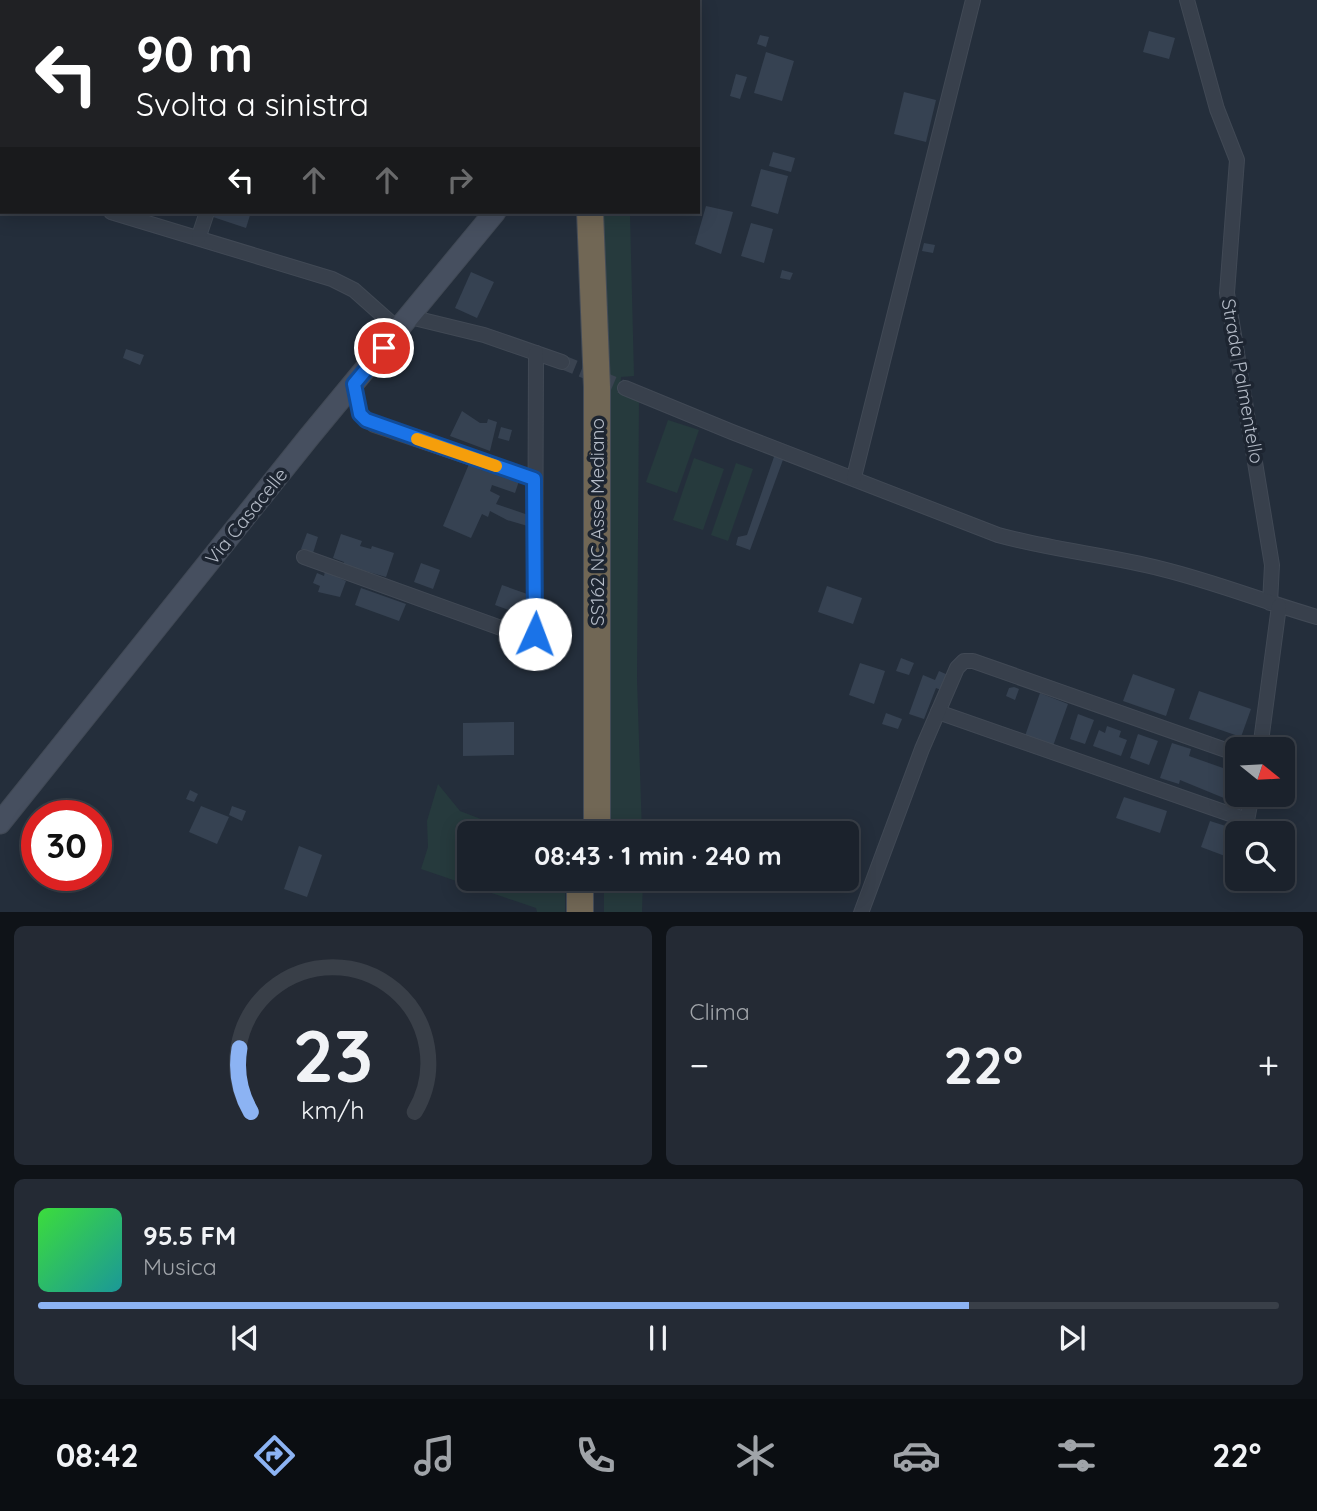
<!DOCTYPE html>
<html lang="it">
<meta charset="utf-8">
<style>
body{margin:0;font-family:Quicksand,sans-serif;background:#242a34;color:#f1f3f6;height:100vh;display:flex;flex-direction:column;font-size:26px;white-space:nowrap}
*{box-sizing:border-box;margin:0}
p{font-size:23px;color:#a0a4a9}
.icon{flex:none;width:38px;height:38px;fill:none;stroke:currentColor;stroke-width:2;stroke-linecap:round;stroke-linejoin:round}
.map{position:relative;height:912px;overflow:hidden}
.side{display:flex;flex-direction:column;gap:14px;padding:14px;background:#0f1318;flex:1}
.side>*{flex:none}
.banner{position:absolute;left:0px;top:0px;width:700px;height:214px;box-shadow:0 4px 18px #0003,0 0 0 2px #393f48;background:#202124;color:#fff;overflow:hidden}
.needle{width:46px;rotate:108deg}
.buttons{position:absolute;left:1225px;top:737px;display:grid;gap:14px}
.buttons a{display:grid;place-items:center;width:70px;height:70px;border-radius:10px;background:#1b222c;box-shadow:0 4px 18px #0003,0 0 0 2px #393f48;font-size:35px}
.speed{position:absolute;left:21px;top:800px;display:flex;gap:14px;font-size:35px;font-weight:700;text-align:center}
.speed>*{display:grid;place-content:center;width:91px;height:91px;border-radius:50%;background:#1b222c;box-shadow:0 4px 18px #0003,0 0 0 2px #393f48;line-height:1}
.speed .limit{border:10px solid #d22;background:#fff;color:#111}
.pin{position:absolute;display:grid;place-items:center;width:60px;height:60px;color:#fff;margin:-30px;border:4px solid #fff;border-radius:50%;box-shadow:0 2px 7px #0007}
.me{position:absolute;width:77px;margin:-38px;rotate:2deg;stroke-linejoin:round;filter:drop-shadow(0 0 5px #0008)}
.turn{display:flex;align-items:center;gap:24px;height:147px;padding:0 21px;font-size:32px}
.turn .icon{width:91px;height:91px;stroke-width:2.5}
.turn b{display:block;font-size:49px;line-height:60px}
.lanes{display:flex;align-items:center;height:66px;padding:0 21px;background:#0003;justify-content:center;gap:35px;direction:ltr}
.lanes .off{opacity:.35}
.big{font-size:52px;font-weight:800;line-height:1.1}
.side .card{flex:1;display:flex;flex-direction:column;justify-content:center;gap:10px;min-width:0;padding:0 24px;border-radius:10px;background:#242a34}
.side .dial{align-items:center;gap:0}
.dial svg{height:182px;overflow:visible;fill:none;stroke:#393f48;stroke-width:7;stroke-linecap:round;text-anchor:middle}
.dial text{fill:#f1f3f6;stroke:none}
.song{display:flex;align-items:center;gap:21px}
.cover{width:84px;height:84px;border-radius:10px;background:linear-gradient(135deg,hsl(120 70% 55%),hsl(180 70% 35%))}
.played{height:7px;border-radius:4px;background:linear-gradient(90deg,#8cb3f3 75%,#393f48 75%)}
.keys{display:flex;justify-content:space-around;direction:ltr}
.heat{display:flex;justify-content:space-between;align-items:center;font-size:38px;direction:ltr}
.side .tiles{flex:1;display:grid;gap:14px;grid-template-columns:1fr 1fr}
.card:last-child{grid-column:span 2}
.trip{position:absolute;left:457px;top:821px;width:402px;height:70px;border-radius:10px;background:#1b222c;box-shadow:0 4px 18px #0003,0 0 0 2px #393f48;font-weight:800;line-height:70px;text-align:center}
.dock{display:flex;height:112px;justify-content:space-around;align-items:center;background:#0b0e12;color:#a0a4a9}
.dock .icon{width:49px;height:49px}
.dock .on{color:#8cb3f3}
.dock b{font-size:32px;color:#f1f3f6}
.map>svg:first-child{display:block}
.green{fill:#263a3d}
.building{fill:#364252}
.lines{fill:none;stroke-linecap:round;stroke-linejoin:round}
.street-tunnel{stroke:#3a4350;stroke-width:14;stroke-dasharray:14 7;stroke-linecap:butt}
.street-casing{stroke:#414955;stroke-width:16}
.secondary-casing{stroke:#414955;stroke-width:23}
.highway-casing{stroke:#434b57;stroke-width:28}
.street{stroke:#38404c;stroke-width:14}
.secondary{stroke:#464f5f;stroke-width:21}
.highway{stroke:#716755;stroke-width:26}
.route-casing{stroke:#114b97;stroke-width:18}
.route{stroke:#1a73e8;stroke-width:12}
.slow{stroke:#f59e0b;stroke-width:12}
.labels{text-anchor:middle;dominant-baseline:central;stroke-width:7;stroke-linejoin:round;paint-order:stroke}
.street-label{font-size:19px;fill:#b4bbc7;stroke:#1d2531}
</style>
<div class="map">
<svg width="1317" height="913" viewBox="0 0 1317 913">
<rect width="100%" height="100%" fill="#242e3b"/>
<g class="green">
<polygon points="599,212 630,212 630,214 634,376 621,377 620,392 639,400 637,679 642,833 604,833"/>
<polygon points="668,420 699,430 677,493 646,482"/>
<polygon points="694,458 724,469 703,530 673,520"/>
<polygon points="736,463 753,469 728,541 711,535"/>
<polygon points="438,784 460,811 517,833 469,833 469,878 565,879 565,912 537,912 536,908 421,869 428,847 427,821"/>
<polygon points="604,879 643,879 642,912 604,912"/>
</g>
<g class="building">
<polygon points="1149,31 1175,38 1169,59 1143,52"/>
<polygon points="760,35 769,37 766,47 757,44"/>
<polygon points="766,52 794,61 782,101 754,93"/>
<polygon points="736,74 747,77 740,99 730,96"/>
<polygon points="904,92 936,100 926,142 894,134"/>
<polygon points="773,152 795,158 791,172 769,166"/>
<polygon points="761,169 788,176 778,214 751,206"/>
<polygon points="706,206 733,212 721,254 695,244"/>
<polygon points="215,212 251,212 246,228 213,217"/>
<polygon points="751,223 773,229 764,263 741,256"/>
<polygon points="924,243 935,245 933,253 922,251"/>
<polygon points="782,270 793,273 790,280 780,278"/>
<polygon points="471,272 494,282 477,318 455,308"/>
<polygon points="126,349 144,355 140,365 123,358"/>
<polygon points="462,411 480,423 487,423 488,419 497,422 490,451 450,436"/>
<polygon points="501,427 512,430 509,441 498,438"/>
<polygon points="775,454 784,457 750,550 736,545 738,537 747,535"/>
<polygon points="469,464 519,481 515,493 492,485 490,491 500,496 496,504 531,516 531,527 507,520 490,511 488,517 482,514 471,538 443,526"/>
<polygon points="307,533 318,537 313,553 301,549"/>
<polygon points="341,534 362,541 360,546 371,549 372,546 394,553 386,577 343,565 344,562 333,558"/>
<polygon points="421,563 440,570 433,589 414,582"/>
<polygon points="325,571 346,581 340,597 318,592 320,586 313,583 317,573 324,576"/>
<polygon points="502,585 530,595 530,618 495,605"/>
<polygon points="827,586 862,598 853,624 818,612"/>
<polygon points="361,588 406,604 399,621 355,605"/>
<polygon points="901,658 914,663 909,675 896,671"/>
<polygon points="860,663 885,671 874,704 849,695"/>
<polygon points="939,671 948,675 941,690 936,688 924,719 909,714 923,675 935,680"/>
<polygon points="1133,674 1175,689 1166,716 1123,701"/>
<polygon points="1014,687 1019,689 1015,700 1006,696 1009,688"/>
<polygon points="1199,691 1251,709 1241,737 1189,719"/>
<polygon points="1040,693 1068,704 1053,746 1025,736"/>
<polygon points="886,713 902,719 898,729 882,724"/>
<polygon points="1078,714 1094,720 1085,744 1070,739"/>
<polygon points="514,722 514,755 463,756 463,723"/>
<polygon points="1107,726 1121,731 1119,737 1127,740 1121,756 1093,746 1099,730 1105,733"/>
<polygon points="1138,734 1158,741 1149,765 1130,758"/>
<polygon points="1172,743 1191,749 1189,756 1223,768 1226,762 1237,766 1239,794 1236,803 1180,780 1179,784 1160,778"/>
<polygon points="190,790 198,794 194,802 186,799"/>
<polygon points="1124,797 1167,811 1160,833 1116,818"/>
<polygon points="201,806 229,817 217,844 189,832"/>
<polygon points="232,806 246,811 242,821 229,815"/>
<polygon points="1210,821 1235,829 1225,856 1201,847"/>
<polygon points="299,846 322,855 307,897 284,889"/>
</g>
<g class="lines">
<polyline class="street-tunnel" points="562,362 625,388"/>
<defs>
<g id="street">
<polyline points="389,0 395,2"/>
<polyline points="1187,0 1217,109 1237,160 1227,293 1272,565 1270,603"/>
<polyline points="19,2 20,0"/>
<polyline points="270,2 270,0"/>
<polyline points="0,64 2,59"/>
<polyline points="0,183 2,183"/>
<polyline points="111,212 332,279 354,290 399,330"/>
<polyline points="199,236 207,212"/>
<polyline points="410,317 484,335 562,362"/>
<polyline points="354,384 360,414 374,425 534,479"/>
<path d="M625,388L732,432L998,535C1052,550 1108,555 1162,569C1215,582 1265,602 1317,617"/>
<polyline points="854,477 973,0"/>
<polyline points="304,557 523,636 535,634 536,353"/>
<polyline points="938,712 1247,820"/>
<polyline points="1260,749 1279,606"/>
<polyline points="1246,826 1252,794"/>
<polyline points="861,913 922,749 957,668 964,661 973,661 1237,754"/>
</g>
<g id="secondary">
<polyline points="664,2 665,0"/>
<polyline points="0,823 309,437 495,212"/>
</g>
<g id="highway">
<polyline points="567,0 567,2"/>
<polyline points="590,212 597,387 597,833"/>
<polyline points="580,913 580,878"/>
</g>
</defs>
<use href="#street" class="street-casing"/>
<use href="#secondary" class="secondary-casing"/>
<use href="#highway" class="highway-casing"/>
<use href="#street" class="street"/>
<use href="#secondary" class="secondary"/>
<use href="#highway" class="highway"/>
</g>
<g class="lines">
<defs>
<polyline id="route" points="384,348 354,384 360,414 366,420 534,479 535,634"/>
</defs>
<use href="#route" class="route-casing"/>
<use href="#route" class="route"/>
<polyline class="slow" points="417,439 496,466"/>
</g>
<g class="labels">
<g class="street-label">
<text transform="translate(1243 381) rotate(80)">Strada Palmentello</text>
<text transform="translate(246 516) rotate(-51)">Via Casacelle</text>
<text transform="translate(597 522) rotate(-90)">SS162 NC Asse Mediano</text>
</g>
</g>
</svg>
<div class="buttons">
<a><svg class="needle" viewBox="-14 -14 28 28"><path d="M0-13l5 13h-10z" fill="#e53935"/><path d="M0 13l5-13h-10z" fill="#a0a4a9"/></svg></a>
<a><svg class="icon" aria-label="search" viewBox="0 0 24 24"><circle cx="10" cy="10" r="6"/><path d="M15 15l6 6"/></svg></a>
</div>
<div class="speed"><div class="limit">30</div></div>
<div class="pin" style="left:384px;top:348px;background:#d93025"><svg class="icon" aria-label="arrive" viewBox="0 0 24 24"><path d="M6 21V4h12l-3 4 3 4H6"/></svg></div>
<svg class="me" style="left:535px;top:634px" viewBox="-20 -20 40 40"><circle r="19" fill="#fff"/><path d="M0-13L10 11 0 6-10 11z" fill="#1a73e8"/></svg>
<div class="trip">08:43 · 1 min · 240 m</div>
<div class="banner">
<div class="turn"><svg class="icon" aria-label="left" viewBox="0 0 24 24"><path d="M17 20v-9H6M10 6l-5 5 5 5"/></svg><div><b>90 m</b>Svolta a sinistra</div></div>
<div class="lanes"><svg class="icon" aria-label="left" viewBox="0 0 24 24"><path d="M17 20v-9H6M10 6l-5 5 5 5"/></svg><svg class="icon off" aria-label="ahead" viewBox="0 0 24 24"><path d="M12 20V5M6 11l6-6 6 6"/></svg><svg class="icon off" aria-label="ahead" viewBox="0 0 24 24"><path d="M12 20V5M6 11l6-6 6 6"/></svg><svg class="icon off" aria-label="right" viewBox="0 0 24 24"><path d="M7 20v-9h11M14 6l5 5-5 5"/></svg></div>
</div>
</div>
<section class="side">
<div class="tiles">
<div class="card dial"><svg viewBox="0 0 100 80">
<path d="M14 69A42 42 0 1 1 86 69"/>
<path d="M14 69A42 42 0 0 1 9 41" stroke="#8cb3f3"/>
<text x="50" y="56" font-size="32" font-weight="700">23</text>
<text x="50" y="72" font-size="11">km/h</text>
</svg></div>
<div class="card"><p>Clima</p>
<div class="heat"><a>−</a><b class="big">22°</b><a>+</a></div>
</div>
<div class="card">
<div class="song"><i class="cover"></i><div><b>95.5 FM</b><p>Musica</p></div></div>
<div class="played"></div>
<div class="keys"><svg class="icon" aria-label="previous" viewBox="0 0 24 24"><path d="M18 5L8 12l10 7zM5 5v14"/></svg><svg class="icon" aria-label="pause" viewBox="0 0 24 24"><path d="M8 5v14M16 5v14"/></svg><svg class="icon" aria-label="next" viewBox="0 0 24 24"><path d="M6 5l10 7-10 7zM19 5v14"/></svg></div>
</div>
</div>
</section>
<nav class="dock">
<b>08:42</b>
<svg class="icon on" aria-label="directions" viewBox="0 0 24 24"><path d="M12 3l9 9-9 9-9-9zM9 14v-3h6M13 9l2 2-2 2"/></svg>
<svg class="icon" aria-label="music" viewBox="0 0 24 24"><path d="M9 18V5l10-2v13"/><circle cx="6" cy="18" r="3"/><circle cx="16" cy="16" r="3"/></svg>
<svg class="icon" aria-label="phone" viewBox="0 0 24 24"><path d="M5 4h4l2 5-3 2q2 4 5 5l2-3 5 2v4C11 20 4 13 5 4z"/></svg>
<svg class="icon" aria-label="climate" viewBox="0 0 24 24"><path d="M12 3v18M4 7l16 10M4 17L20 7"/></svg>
<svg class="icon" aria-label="car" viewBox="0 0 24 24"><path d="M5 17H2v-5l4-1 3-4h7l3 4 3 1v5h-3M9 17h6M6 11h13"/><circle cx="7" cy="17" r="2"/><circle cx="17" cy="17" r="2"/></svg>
<svg class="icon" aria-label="filters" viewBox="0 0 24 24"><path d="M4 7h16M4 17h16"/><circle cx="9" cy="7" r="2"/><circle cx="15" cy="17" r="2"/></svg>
<b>22°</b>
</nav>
